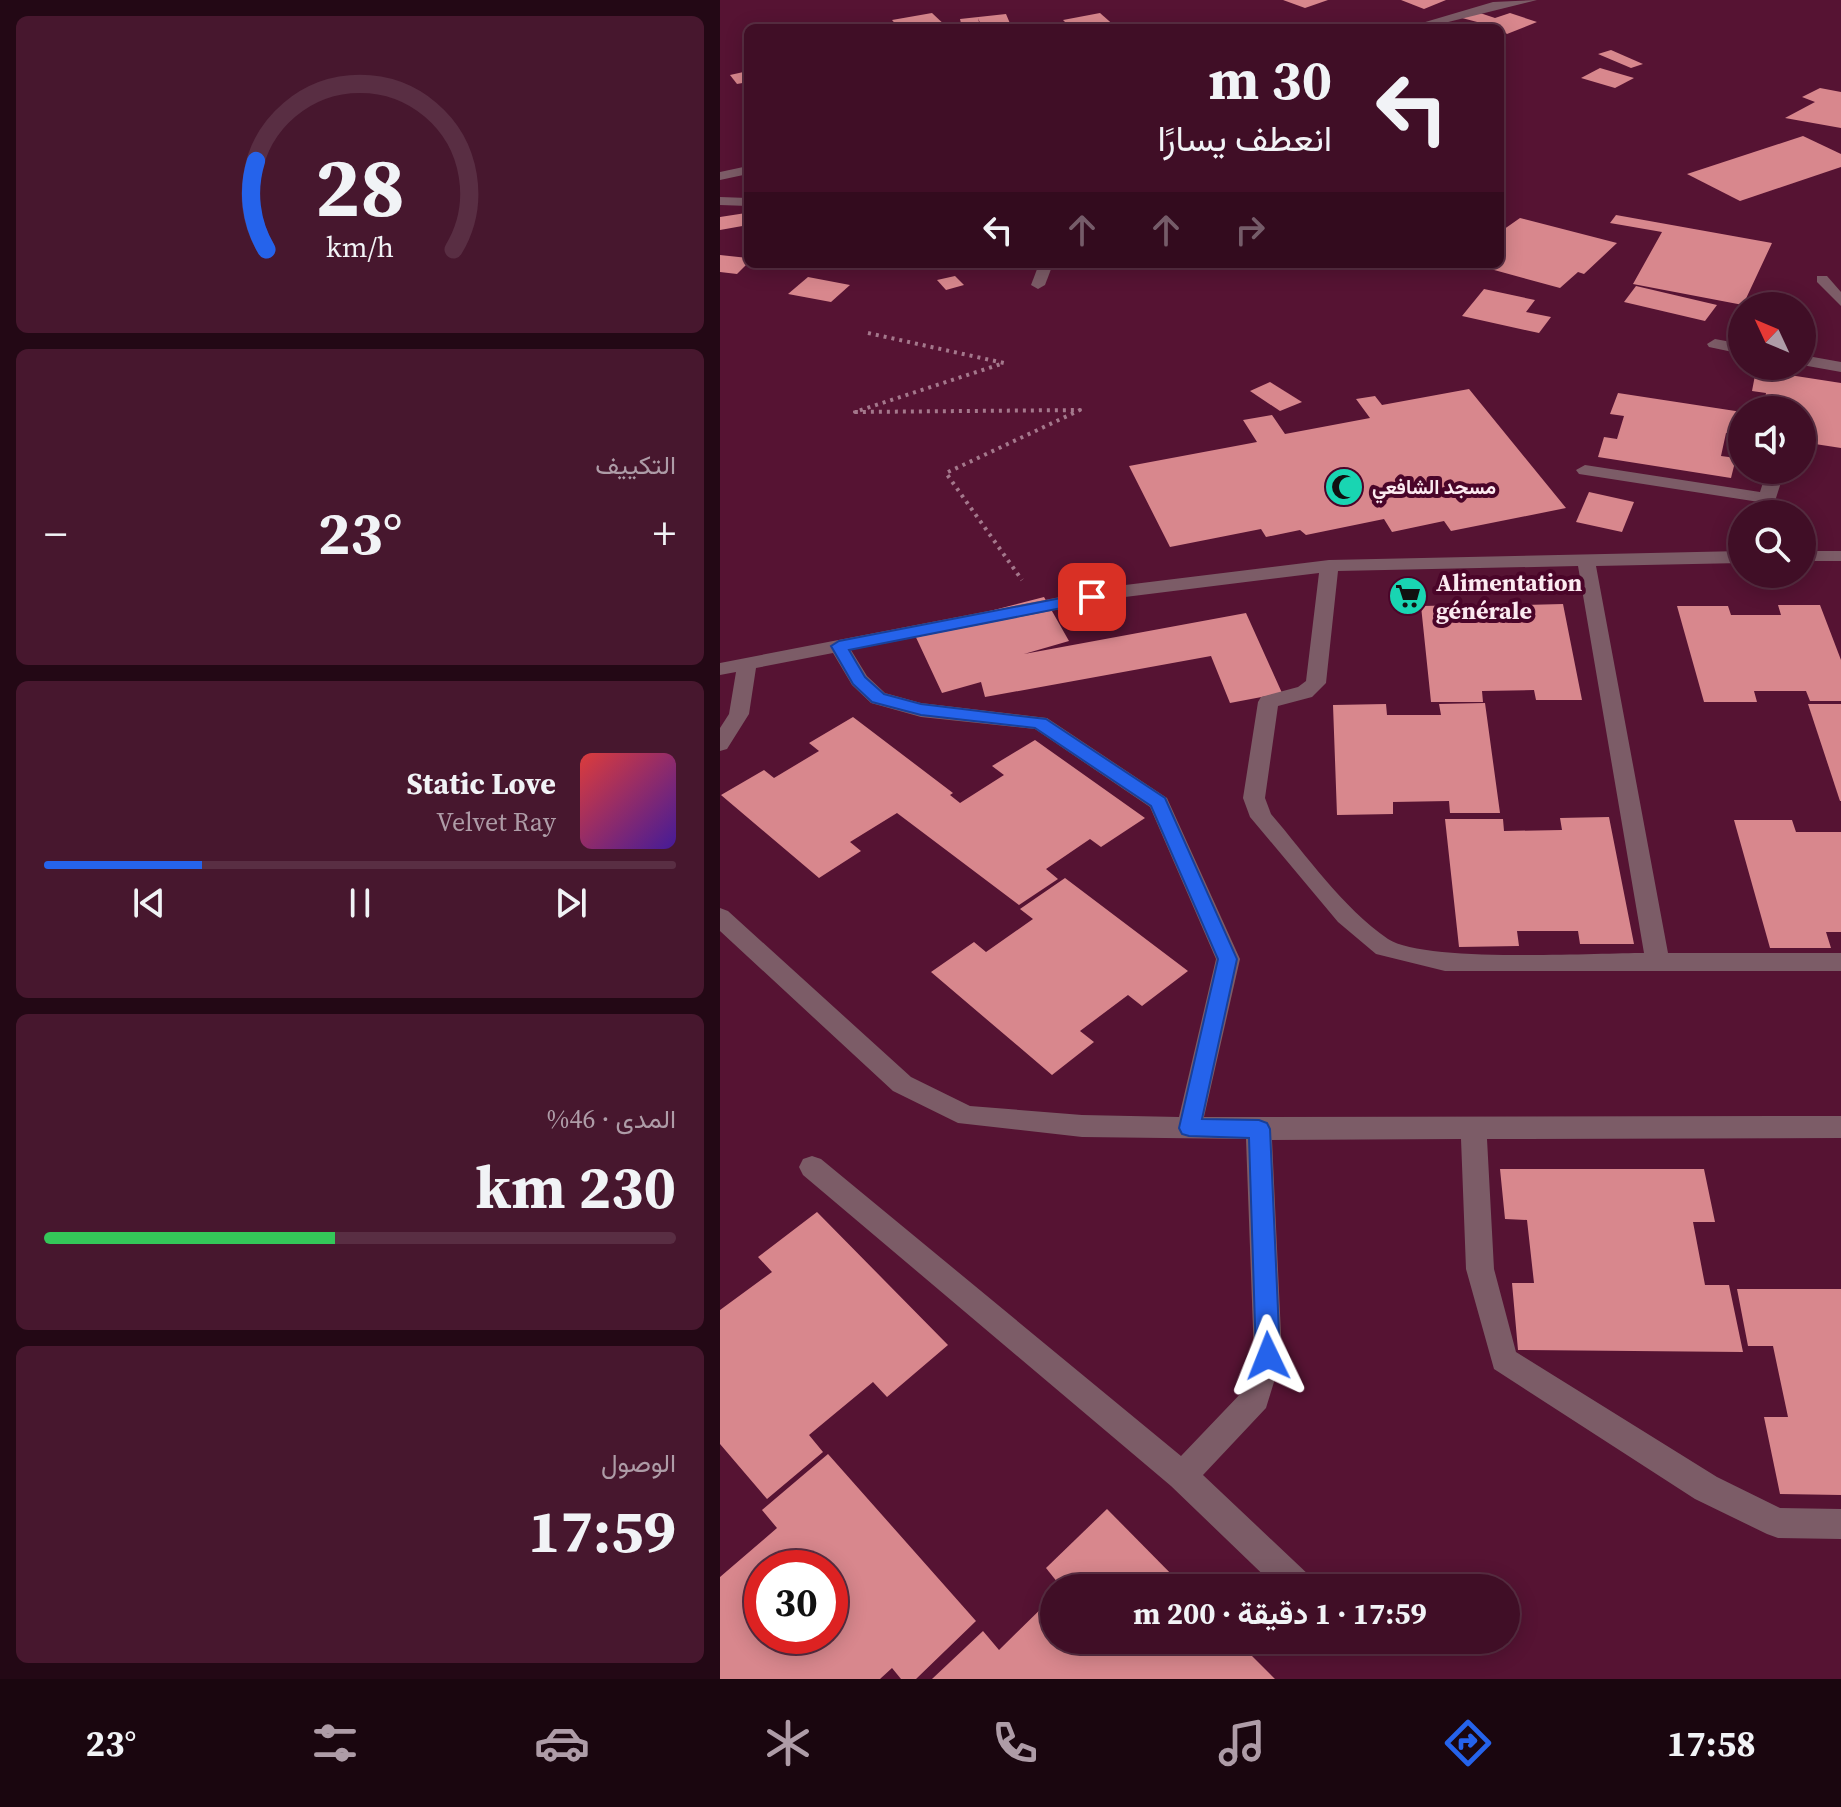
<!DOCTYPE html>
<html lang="ar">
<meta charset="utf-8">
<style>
body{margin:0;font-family:"Source Serif 4",Vazirmatn,serif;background:#47172e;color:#f1f3f6;direction:rtl;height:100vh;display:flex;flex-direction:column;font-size:30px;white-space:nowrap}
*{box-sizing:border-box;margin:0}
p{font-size:26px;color:#ae9ca7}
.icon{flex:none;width:44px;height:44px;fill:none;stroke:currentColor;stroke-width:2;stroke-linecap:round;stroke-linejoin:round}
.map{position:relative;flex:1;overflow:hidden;direction:ltr}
.drawer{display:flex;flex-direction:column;gap:16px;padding:16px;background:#230815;width:720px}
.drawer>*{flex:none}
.banner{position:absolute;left:24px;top:24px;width:760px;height:244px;border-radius:12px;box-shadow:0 4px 20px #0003,0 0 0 2px #592e43;direction:rtl;background:#400e26;color:#f1f3f6;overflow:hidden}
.needle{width:52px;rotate:314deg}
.fabs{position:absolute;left:1008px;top:292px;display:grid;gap:16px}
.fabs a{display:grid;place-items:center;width:88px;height:88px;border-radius:50%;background:#400e26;box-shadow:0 4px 20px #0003,0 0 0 2px #592e43;font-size:40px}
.speed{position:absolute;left:24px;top:1550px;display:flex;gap:16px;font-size:40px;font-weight:700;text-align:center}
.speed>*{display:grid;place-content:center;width:104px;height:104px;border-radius:50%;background:#400e26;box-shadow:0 4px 20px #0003,0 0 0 2px #592e43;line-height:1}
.speed .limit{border:12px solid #d22;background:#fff;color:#111}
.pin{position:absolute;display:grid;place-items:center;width:68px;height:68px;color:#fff;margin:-34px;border-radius:16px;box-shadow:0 4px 12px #0006}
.me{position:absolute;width:88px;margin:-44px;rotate:358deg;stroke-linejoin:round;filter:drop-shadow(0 0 6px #0008)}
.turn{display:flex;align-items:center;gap:28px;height:168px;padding:0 40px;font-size:36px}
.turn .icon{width:104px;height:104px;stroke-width:2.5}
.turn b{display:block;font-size:56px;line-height:68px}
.lanes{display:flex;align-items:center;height:76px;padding:0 40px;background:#0003;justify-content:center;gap:40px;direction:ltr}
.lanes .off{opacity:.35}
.big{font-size:60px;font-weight:700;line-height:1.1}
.drawer .card{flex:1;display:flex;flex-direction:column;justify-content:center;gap:12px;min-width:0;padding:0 28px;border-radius:12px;background:#47172e}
.drawer .dial{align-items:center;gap:0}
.dial svg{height:208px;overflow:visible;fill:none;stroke:#592e43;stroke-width:7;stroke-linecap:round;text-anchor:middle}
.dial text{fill:#f1f3f6;stroke:none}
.song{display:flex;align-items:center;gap:24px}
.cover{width:96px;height:96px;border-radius:12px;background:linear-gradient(135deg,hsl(0 70% 55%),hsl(260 70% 35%))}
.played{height:8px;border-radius:4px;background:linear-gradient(90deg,#2563eb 25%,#592e43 25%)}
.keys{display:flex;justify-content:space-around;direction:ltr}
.heat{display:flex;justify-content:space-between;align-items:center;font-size:44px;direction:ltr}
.charge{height:12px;border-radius:6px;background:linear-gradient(90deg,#34c759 46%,#592e43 0)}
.trip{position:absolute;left:320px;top:1574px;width:480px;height:80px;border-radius:40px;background:#400e26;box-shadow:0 4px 20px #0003,0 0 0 2px #592e43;font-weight:700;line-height:80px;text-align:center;direction:rtl}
.menu{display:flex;height:128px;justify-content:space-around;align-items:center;background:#1a060f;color:#ae9ca7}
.menu .icon{width:56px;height:56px}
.menu .active{color:#2563eb}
.menu b{font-size:36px;color:#f1f3f6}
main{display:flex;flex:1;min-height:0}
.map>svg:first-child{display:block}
.building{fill:#d8878d;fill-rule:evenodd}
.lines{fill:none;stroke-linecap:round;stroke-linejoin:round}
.path{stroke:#a4788c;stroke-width:4;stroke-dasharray:3 5;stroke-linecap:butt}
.minor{fill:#7c5c67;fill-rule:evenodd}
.route{fill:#2563eb;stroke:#184099;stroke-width:2}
.labels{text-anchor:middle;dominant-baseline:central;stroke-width:8;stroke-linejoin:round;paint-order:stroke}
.far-poi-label{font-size:20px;font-weight:bold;fill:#fceaf0;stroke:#4a0529;text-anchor:start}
.poi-label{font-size:24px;font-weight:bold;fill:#fceaf0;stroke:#4a0529;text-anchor:start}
</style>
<main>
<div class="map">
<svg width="1121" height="1679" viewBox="0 0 1121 1679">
<rect width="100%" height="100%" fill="#561333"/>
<g class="building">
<polygon points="563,0 608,0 585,8"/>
<polygon points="681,0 726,0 704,9"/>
<polygon points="757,12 775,18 790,13 817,22 787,34 780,28 742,18"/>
<polygon points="212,13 228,28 179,28 172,20"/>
<polygon points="380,13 397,28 351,28 343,20"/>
<polygon points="286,14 292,28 262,28 258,18 260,26 242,28 240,19"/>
<polygon points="891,50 923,64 911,68 878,54"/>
<polygon points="880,68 914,78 895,88 861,78"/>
<polygon points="28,71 28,82 17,84 10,75"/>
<polygon points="1100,88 1121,92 1121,128 1065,118 1095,102 1082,97"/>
<polygon points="1083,136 1121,154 1121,167 1020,201 967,174"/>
<polygon points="26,213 28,225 0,230 0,217"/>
<polygon points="896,215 1052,243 1023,305 913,284 942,232 890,223"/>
<polygon points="800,218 897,243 864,274 858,272 840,288 756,265 780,264 780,232"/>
<polygon points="0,255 28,258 28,263 17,274 0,272"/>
<polygon points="235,276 244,285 226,290 217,280"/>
<polygon points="88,277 130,285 111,302 68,294"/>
<polygon points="916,286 997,305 985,321 904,302"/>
<polygon points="764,289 815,300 806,312 831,317 819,333 742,316"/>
<polygon points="1036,370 1121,383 1121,448 1082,442 1082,410 1043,410 1046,393 1032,391"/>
<polygon points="550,382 582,402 560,411 530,391"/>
<polygon points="749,389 846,508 731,531 724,521 672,532 664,519 586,535 580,530 546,537 541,529 450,547 409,466 537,442 523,420 552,415 565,434 650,418 636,399 655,396 662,405"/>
<polygon points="898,393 1022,412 1020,435 1006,433 1001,456 1016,458 1011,478 878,457 884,437 897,439 904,416 890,414"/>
<polygon points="869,492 914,502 902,532 856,522"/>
<polygon points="324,597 349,641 304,654 526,613 562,693 510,703 491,656 265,697 261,682 222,693 193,631"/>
<polygon points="843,604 862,700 816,700 814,690 762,691 763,702 711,702 701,606 751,605 752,615 803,615 800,605"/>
<polygon points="1058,605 1100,605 1121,660 1121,701 1090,701 1086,691 1034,691 1037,702 984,702 957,606 1008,606 1011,615 1061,615"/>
<polygon points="765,703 780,813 730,813 729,801 673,802 673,814 617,815 613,705 666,704 667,715 721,715 719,704"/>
<polygon points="1088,704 1121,704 1121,801 1120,801"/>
<polygon points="133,717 233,793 230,795 240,803 284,775 272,766 315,740 425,818 381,847 370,839 326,869 338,879 299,905 177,813 130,842 141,851 99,878 1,795 44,770 54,778 99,751 89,743"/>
<polygon points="889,817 914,944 860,944 858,931 797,931 799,946 739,947 725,819 783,819 784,831 842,830 840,818"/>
<polygon points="1014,820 1072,820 1076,832 1121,832 1121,932 1106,932 1111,948 1050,948"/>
<polygon points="345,878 468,971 422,1006 408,995 360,1031 374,1042 332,1075 211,972 254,942 266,952 313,919 300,909"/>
<polygon points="780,1169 984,1169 995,1222 973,1222 985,1285 1009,1285 1023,1352 798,1350 792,1283 814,1283 807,1220 785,1219"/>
<polygon points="97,1212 228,1345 167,1397 153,1382 89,1435 103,1452 47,1499 0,1444 0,1310 52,1272 38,1257"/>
<polygon points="1017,1289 1121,1289 1121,1495 1060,1494 1044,1417 1068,1417 1053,1346 1028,1346"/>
<path d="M108,1454L256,1621L196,1679H181L172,1668L160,1679H0V1577L57,1528L42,1510ZM42,1568H110V1636H42Z"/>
<polygon points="387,1509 465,1588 342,1588 326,1568"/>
<polygon points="334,1596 334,1640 516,1640 555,1679 212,1679 263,1631 279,1650"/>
</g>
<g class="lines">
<polyline class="path" points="148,333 284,363 135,412 360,410 226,473 302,580"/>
<g class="minor">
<polygon points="817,0 704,28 685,28 773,2"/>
<polygon points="28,166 28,174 0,180 0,172"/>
<polygon points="0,197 28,198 28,206 0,205"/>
<polygon points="319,264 333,264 325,285 318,289 311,285"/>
<polygon points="1097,276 1107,276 1121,292 1121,306 1097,282"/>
<polygon points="995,339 1022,344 1022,354 989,347 987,344"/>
<polygon points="1082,355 1121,362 1121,372 1082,365"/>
<polygon points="865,465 1040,492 1047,470 1065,470 1056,498 1059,514 1041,514 1039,502 859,474 856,470"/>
<path d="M1022,551V563L876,566L948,953H1121V971H725L656,954L618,922L530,817L523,798L538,702L541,697L578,687L586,681L599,573L397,598L131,650L147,676L165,693L201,703L327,718L447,798L520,959L484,1117L1121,1116V1138L767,1139L774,1269L796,1352L997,1477L1060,1508L1121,1509V1539L1058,1538L1047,1534L975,1499L774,1369L746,1269L741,1139L552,1140L562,1356L546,1408L483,1475L591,1577L596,1588H557L451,1486L83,1175L79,1167L83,1159L92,1156L101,1159L461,1456L524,1390L534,1356L526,1139L362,1137L238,1123L173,1091L0,931V908L8,911L191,1077L250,1106L362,1115L459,1117L496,959L430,807L315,729L201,717L151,703L132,685L113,653L36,668L29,714L7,749L0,751V728L9,714L16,672L0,675V663L397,586L609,560ZM858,566L924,953C874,953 704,963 668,939C622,907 587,856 551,814L545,798L558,706L592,697L606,683L618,571Z"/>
<rect x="1082" y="551" width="39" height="10"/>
</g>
</g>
<polygon class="route" points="372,592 377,594 377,601 129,650 145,677 164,694 201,704 326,719 445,798 517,959 482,1119 539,1120 547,1123 550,1129 560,1356 556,1363 548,1367 539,1363 536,1356 529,1138 469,1136 462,1134 459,1128 498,959 431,806 315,728 201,715 152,702 133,684 111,646 119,641"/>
<defs>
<symbol id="mosque-disc" viewBox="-11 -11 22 22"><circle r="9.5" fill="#19d5b2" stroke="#4a0529"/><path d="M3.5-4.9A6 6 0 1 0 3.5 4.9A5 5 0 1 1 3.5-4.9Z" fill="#111"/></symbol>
<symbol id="supermarket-disc" viewBox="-11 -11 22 22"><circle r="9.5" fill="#19d5b2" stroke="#4a0529"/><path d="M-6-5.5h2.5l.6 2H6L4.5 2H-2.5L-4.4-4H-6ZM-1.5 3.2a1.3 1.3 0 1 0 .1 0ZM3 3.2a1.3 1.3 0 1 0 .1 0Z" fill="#111"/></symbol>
</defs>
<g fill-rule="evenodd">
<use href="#mosque-disc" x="602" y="465" width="44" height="44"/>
<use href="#supermarket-disc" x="666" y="574" width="44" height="44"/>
</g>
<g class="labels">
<g class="far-poi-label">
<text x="652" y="487">مسجد الشافعي</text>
</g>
<g class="poi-label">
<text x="716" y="582">Alimentation<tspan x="716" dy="28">générale</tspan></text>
</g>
</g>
</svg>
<div class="fabs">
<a><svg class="needle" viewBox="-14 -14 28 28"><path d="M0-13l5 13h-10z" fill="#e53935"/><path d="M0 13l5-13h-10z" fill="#ae9ca7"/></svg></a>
<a><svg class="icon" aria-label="sound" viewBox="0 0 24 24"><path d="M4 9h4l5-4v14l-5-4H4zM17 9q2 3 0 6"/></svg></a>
<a><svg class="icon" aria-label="search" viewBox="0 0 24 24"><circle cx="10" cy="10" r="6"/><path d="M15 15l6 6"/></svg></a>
</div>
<div class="speed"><div class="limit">30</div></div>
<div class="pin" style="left:372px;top:597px;background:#d93025"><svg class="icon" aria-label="arrive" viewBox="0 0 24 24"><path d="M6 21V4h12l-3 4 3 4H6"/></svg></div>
<svg class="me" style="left:548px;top:1356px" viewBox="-20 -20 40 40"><path d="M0-17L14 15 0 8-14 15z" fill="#2563eb" stroke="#fff" stroke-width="4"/></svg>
<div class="trip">17:59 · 1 دقيقة · 200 m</div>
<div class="banner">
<div class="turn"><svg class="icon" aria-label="left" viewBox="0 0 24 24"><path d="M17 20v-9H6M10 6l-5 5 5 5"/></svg><div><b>30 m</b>انعطف يسارًا</div></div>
<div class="lanes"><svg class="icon" aria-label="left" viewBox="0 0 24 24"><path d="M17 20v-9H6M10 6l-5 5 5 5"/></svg><svg class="icon off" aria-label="ahead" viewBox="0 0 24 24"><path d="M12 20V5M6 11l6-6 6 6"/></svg><svg class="icon off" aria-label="ahead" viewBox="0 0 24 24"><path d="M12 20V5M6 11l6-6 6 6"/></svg><svg class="icon off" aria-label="right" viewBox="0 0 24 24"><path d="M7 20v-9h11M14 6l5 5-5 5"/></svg></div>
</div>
</div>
<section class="drawer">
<div class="card dial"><svg viewBox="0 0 100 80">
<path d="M14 69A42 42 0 1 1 86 69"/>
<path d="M14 69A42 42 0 0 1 10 35" stroke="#2563eb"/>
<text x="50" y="56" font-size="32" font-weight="700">28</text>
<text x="50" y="72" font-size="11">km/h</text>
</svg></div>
<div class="card"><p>التكييف</p>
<div class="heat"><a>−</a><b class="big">23°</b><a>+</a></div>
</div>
<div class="card">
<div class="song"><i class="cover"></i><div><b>Static Love</b><p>Velvet Ray</p></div></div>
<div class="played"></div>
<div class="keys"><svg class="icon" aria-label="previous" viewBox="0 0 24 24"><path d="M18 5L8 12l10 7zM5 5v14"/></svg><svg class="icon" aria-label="pause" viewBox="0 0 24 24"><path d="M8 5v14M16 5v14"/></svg><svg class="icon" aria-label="next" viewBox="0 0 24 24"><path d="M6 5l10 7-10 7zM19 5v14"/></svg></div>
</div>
<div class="card"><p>المدى · 46%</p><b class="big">230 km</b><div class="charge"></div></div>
<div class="card"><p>الوصول</p><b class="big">17:59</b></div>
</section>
</main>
<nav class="menu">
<b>17:58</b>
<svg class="icon active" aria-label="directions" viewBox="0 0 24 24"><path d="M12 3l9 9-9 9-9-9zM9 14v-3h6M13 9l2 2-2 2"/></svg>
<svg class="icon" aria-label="music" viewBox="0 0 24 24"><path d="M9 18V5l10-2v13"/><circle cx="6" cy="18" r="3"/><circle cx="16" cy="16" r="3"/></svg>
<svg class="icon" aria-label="phone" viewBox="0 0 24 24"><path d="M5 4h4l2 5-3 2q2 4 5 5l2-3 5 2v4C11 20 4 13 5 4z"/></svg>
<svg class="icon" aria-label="climate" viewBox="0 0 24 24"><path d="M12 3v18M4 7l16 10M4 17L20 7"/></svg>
<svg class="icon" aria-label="car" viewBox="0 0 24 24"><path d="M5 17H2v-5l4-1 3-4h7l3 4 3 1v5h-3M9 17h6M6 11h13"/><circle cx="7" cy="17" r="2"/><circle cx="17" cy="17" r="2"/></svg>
<svg class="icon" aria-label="filters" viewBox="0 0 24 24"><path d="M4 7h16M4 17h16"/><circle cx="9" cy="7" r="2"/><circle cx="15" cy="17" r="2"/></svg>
<b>23°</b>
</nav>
